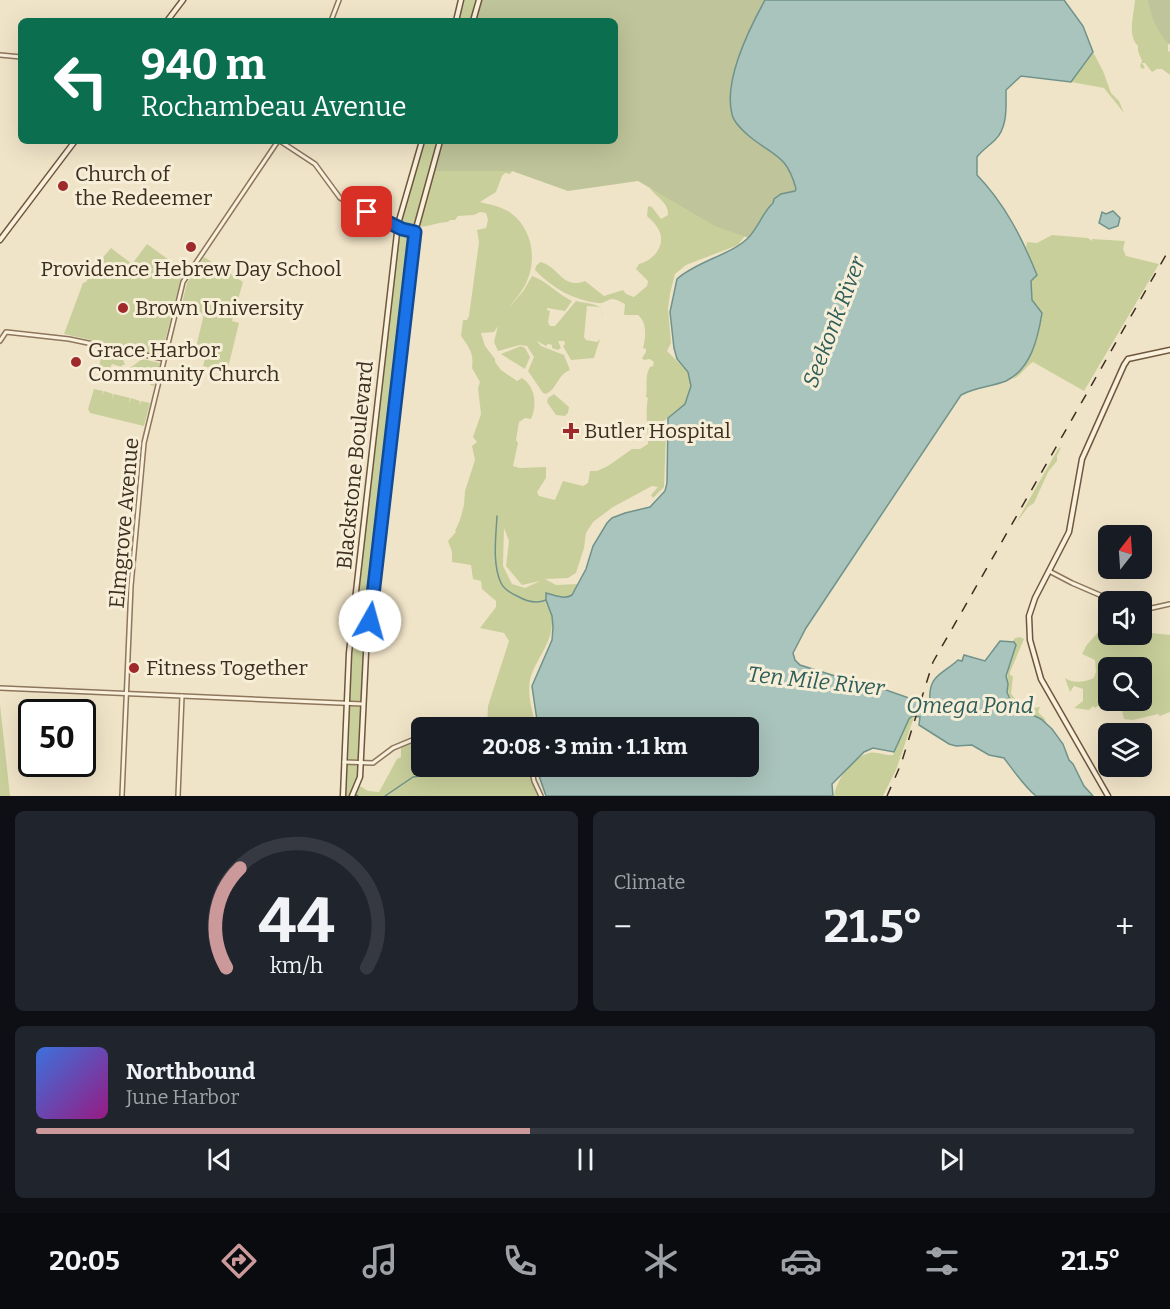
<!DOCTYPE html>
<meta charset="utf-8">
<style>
body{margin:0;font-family:Bitter,serif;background:#20242c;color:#f1f3f6;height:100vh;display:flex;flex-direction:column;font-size:22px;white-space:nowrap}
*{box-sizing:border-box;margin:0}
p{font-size:20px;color:#9ea1a6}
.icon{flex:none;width:33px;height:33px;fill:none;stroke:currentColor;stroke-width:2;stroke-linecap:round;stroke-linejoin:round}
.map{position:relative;height:796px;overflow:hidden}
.sheet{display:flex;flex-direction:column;gap:15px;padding:15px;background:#0d0f14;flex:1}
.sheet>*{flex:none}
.banner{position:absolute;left:18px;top:18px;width:600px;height:126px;border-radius:9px;box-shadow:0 6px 24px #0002;background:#0b6e4f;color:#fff;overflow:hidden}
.needle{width:39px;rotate:17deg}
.tools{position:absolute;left:1098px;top:525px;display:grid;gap:12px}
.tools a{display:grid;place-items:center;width:54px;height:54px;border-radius:9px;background:#171b24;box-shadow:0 6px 24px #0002;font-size:30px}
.speed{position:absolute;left:18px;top:699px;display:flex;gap:12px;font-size:30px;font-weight:700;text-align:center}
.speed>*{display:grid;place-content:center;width:78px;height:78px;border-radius:50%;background:#171b24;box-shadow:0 6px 24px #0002;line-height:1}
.speed .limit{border:3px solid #111;border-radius:9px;background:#fff;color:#111}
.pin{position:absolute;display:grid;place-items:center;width:51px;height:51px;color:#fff;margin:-26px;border-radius:12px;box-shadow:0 3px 9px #0006}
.me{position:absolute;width:66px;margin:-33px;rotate:7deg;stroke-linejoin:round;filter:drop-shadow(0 0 4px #0008)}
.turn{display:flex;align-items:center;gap:21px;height:126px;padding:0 24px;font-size:27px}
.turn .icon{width:78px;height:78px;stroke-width:2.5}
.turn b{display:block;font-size:42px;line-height:51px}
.big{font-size:45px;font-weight:700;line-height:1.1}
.sheet .widget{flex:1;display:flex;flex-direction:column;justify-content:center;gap:9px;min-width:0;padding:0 21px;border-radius:9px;background:#20242c}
.sheet .dial{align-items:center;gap:0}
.dial svg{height:156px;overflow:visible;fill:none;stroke:#363941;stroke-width:7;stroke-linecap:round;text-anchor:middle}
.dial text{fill:#f1f3f6;stroke:none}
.song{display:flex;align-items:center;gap:18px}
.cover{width:72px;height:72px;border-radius:9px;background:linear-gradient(135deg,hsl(220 70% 55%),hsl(310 70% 35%))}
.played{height:6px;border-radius:3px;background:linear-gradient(90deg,#cc999b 45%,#363941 45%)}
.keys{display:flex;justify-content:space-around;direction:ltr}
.heat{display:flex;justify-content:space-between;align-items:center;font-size:33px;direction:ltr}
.sheet .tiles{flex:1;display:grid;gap:15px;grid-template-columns:1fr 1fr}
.widget:last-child{grid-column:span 2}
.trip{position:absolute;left:411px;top:717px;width:348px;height:60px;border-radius:9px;background:#171b24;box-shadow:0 6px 24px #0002;font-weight:700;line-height:60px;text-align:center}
.tab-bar{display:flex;height:96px;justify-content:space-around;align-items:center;background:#090b0e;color:#9ea1a6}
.tab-bar .icon{width:42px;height:42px}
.tab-bar .selected{color:#cc999b}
.tab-bar b{font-size:27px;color:#f1f3f6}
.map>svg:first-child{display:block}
.green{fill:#c9cf9b;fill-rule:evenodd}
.cemetery{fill:#bfc49a}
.water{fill:#a9c4bc;stroke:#6f938a;stroke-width:1.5}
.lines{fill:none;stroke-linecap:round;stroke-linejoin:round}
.stream{stroke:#6f938a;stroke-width:1.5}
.tertiary-casing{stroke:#8d765c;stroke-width:6}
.secondary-casing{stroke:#6f573f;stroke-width:7}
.tertiary{stroke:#faf1dc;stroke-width:3}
.secondary{stroke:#faf1dc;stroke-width:4}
.rail{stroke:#3d2e20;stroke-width:1.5;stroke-dasharray:10 10;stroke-linecap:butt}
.route-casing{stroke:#114b97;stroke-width:15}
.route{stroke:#1a73e8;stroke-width:10}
.poi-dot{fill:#9e2a2b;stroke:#f7eed8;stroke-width:2}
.labels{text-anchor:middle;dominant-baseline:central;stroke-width:6;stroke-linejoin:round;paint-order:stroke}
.poi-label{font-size:21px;fill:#3d2e20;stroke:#f7eed8;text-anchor:start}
.street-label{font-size:21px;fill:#3d2e20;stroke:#f7eed8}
.water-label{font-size:22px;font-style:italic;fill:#2f5d5a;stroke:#f7eed8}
</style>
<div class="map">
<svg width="1170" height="796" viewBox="0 0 1170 796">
<rect width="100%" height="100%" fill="#f0e4c8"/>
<g class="green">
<polygon points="463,0 476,0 471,21 457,21"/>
<path d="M738,0H766L772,200L738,245L686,265L675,274L670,294L668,308L671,343L667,351L689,373L693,383L691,406L673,413L664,421L666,435L664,487L653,498L651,495L658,487L652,486L613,507L593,522L586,533L584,548L576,573L568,578L545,579L556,585L578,584L553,627L552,623C552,644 535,660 530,680C527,696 533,713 536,727H485H487L488,706L509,641L504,633L480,628L496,607V601L482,589L481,581L473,579L471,565L452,562V552L448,541L456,532L455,531L460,520L464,505L465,491L475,460L472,446L477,442L473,437L481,414L478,388L480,382L472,368C474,353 469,347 461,336L463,320H467L469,316L479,242L477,230L486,228L488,220L486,213L480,212L474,215L458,216L455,220H450L448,222C436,222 428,228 417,226L440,141H480L516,166L510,174L505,173L502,176L496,192L480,202C490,205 501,206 511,213C532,229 537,258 527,281C523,291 515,299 509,308L524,290L532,276C547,281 557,294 572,301L565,311L547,308V310L550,311L548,322L550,326H555L576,301C587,304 605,302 602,317V311L599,307L587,306L584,337L586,340L597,342L600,339L594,358L571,360L563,346L565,344L564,341H558L561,348L558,350L552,348V345L548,344L546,346L537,341L541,346L564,355L570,370C557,375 558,388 546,394L543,393L528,371L534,357L527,346L520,345L498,351L494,342L498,326L494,332L481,333L485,346L495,359V362L501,370L517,381L522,378C536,387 537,406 531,419L525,418L519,422L516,440L518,443L513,466L520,468L546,467V478L537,492L539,496L555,500L563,481L583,486L588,483L590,471H597L608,466L632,449H640L648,444C648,428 645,413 648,398L646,397C648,385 644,377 650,367L653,366L654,362L650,359L644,360L642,358L646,352V349L643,348C646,337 647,322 638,315H624L625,304C621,302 616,299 612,299C606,300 604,304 598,303C573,300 552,288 535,270L536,266L540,262C559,266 562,290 585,281L604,296L623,290L626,294L634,297L647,286L648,281L636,269L639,264C655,260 668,243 657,227C655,223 650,219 647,216L648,206L652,207L661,219L668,215C669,201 654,197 649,186L607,161ZM504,528L509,541L506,566L522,585L540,581L525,588L512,584L503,566Z"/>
<path d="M1135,0H1149L1150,10L1168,41V51L1170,52V75L1162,69H1157L1152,72L1145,63H1142L1145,68L1142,69L1140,66L1142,61L1138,51V46C1127,35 1134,15 1135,0Z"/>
<polygon points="1093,52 1103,71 1111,93 1119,101 1124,113 1104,88 1071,82"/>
<polygon points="424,141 437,141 410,244 364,650 358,775 350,796 344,796 353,633 387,338 401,224"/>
<path d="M1052,235L1088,238L1092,241V239L1125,241L1123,249L1126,256L1159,264L1084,391L1033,362C1026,366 1022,375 1013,379C1033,357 1038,342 1042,313L1032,300L1031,281L1037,274L1026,247L1027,242L1037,243Z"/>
<polygon points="147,244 183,270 162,353 159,355 64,334 83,283 86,282 99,262 111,248 132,264"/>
<polygon points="204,257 243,282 232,321 239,323 227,372 203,366 206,355 195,351 204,314 181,307 187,283"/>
<polygon points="521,346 525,348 530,357 525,369 501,354"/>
<polygon points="103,350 121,354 125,365 122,365 122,367 112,364 110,368 99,366"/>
<polygon points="142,359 160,363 154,386 150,385 150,379 144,377 144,372 130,368"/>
<polygon points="94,389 103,391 102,396 104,391 113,394 112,399 114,394 130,398 129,404 131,398 140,401 139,406 141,401 150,403 144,426 90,413 88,409"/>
<polygon points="554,394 569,407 568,413 565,416 556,415 547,402 548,398"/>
<polygon points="1061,447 1057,456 1057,461 1048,472 1034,503 1028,507 1016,523 1058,449"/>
<path d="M1100,630L1110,639L1120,638L1123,635L1142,634V632L1170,635V712L1160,716L1158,714L1133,720L1124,719L1120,701L1142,700V668H1108V700L1120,701L1109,702L1102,710L1098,706L1095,708L1093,706L1089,710L1074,708L1083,701V689L1074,686L1070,692L1065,678C1074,684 1085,682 1094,678L1096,672L1095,660L1082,654L1086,646Z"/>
<path d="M1020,637L1024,639L1010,672V675L1013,676L1011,694L1021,705L1027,703L1031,708L1040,707L1038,712L1045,719L1047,725L1029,713L1013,707C1003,680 1007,672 1016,645L1012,642L1015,638Z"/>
<polygon points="0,704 10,796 0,796"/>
<path d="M912,716L914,717L896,770L883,796H834C837,779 851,758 869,753C877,751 885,756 893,755C900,743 901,726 912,716Z"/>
<polygon points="421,736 422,766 530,767 530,775 539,796 352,796 360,786 368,791 379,792 397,759 401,757 401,744"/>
</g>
<g class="cemetery">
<path d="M482,0H765L738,60L729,91C737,104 756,139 765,148C772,154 783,156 787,165C790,171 796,186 795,191L781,194L771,204L749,238L715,226L638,181L568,191L512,171H435L443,141H615V21H476Z"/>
<path d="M1148,0H1170V45C1159,36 1150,15 1148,0Z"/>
</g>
<g class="water">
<path d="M765,0H1064L1083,26L1093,52L1071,82L1021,76L1006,90C1006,107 1008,127 995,140C989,146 982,150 977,157V175C1005,204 1022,238 1037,275L1031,281L1032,300L1042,313C1038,338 1031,369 1006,381C991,387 975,387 961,395L806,628L793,653L795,660L800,665L864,685L869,684L923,703L930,700C928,675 943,674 958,660L962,661L964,655L985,661L1000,641L1014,642L1016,645L1006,676L1008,684L1007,692L1012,705L1041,719L1052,729L1063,744L1069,760L1073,764L1084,786L1093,796H1036C1024,786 1013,770 1004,758L989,755L972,745L956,746L949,744L919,725L920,717L912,716L909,719L894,752L873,748L864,752L832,784L833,796H546L536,767L748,766V728L538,727L532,686L552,640L553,627L552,616L546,600V593C555,595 564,600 572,595L586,569L593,546L607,523L612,518L625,513L650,507L665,491L667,483L668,418L685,404L691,386L688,372L677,359L674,348L670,312L677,279C697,261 731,255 748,238C758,228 763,212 773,203L774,199L781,194L795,191L796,189C787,154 773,156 749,136C743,131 733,121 732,114C723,80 749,29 765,0Z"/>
<polygon points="1113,211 1120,218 1118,226 1109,229 1099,223 1102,212 1106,214"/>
</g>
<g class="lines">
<g class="stream">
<path d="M497,516C496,536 492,564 501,583C504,589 512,594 519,597C528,602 536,604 546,600"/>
<polyline points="356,795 358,796"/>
<polyline points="385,796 413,777 441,773 457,766"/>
</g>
<defs>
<g id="tertiary">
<polyline points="331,21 339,0"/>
<polyline points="0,55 21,57"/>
<polyline points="280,141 315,164 340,198 402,229 415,232"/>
<polyline points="0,341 6,332 69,339 164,359"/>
<polyline points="1049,571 1072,583 1116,602"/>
<polyline points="1142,608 1152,608 1170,604"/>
<polyline points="0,688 363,704"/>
<polyline points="481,728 510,725 526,728"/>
<polyline points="344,762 373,763 393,748 422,736"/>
<polyline points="531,766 534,781 541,796"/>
<polyline points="122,796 131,586 144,443 183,282 278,141"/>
<polyline points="178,796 182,696"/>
</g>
<g id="secondary">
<polyline points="167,21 183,0"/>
<polyline points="456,21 461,0"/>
<polyline points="473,21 479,0"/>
<polyline points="0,240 75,141"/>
<polyline points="343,796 349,653 398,224 422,141"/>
<polyline points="352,796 360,777 366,653 415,232 440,141"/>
<polyline points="1108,796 1041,679 1030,640 1029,616 1035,598 1069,532 1082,459 1124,365 1128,359 1170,350"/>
</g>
</defs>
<use href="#tertiary" class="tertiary-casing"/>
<use href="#secondary" class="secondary-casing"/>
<use href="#tertiary" class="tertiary"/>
<use href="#secondary" class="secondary"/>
<polyline class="rail" points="887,796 901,764 933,662 1170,248"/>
</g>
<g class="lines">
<defs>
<polyline id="route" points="367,212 402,229 415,232 370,621"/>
</defs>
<use href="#route" class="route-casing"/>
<use href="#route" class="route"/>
</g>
<g class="poi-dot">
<circle cx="63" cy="186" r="6"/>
<circle cx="191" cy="247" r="6"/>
<circle cx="123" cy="308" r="6"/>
<circle cx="76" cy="362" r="6"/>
<path d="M568 422h6v6h6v6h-6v6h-6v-6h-6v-6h6z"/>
<circle cx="134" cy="668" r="6"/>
</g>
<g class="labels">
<g class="poi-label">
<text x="75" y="174">Church of<tspan x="75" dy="24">the Redeemer</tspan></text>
<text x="191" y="269" text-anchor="middle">Providence Hebrew Day School</text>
<text x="135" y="308">Brown University</text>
<text x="88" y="350">Grace Harbor<tspan x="88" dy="24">Community Church</tspan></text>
<text x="584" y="431">Butler Hospital</text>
<text x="146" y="668">Fitness Together</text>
</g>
<g class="street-label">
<text transform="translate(355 465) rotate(-84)">Blackstone Boulevard</text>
<text transform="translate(124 523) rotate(-85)">Elmgrove Avenue</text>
</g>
<g class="water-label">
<text transform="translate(834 322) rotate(-69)">Seekonk River</text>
<text transform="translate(816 681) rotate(6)">Ten Mile River</text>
<text x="970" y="705">Omega Pond</text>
</g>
</g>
</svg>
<div class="tools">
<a><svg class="needle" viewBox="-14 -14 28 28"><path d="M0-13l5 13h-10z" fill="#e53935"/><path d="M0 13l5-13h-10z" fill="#9ea1a6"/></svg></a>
<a><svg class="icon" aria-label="sound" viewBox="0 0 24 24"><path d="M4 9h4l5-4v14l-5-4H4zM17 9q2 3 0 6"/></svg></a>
<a><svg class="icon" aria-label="search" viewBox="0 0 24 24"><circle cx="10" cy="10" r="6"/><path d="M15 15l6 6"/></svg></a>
<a><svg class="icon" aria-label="layers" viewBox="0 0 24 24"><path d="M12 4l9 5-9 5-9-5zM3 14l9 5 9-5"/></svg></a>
</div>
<div class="speed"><div class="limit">50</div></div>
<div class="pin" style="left:367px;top:212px;background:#d93025"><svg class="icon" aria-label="arrive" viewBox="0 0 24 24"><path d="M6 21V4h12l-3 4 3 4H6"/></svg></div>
<svg class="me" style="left:370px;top:621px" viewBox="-20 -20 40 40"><circle r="19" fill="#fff"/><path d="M0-13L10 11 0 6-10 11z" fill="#1a73e8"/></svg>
<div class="trip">20:08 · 3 min · 1.1 km</div>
<div class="banner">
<div class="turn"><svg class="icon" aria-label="left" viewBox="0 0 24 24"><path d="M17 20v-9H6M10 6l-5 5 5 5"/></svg><div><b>940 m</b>Rochambeau Avenue</div></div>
</div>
</div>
<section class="sheet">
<div class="tiles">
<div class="widget dial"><svg viewBox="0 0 100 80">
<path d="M14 69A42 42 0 1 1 86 69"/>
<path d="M14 69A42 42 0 0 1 21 18" stroke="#cc999b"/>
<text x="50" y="56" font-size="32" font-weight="700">44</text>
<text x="50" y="72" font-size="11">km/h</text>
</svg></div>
<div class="widget"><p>Climate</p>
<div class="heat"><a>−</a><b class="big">21.5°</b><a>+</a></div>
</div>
<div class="widget">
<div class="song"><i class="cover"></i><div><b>Northbound</b><p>June Harbor</p></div></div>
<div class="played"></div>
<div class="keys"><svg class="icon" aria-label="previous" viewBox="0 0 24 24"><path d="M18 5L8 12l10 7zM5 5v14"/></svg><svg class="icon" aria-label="pause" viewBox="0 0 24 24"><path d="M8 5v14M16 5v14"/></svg><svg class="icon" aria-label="next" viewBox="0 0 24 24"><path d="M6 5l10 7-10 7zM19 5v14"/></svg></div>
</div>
</div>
</section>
<nav class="tab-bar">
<b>20:05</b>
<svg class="icon selected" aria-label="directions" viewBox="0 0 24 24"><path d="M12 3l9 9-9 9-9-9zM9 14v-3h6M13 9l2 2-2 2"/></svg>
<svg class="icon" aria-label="music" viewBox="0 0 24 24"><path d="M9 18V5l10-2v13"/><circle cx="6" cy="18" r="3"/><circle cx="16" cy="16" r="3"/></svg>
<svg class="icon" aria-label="phone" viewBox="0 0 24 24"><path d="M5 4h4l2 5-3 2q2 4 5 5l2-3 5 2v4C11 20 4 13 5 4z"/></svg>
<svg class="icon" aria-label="climate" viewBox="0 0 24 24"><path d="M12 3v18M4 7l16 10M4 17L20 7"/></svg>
<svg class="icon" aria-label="car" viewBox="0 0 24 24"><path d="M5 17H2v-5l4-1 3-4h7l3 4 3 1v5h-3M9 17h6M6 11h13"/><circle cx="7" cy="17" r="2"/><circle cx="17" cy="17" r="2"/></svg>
<svg class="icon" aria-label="filters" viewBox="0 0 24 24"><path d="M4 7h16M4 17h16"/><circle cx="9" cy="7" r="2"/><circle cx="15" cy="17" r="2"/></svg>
<b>21.5°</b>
</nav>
